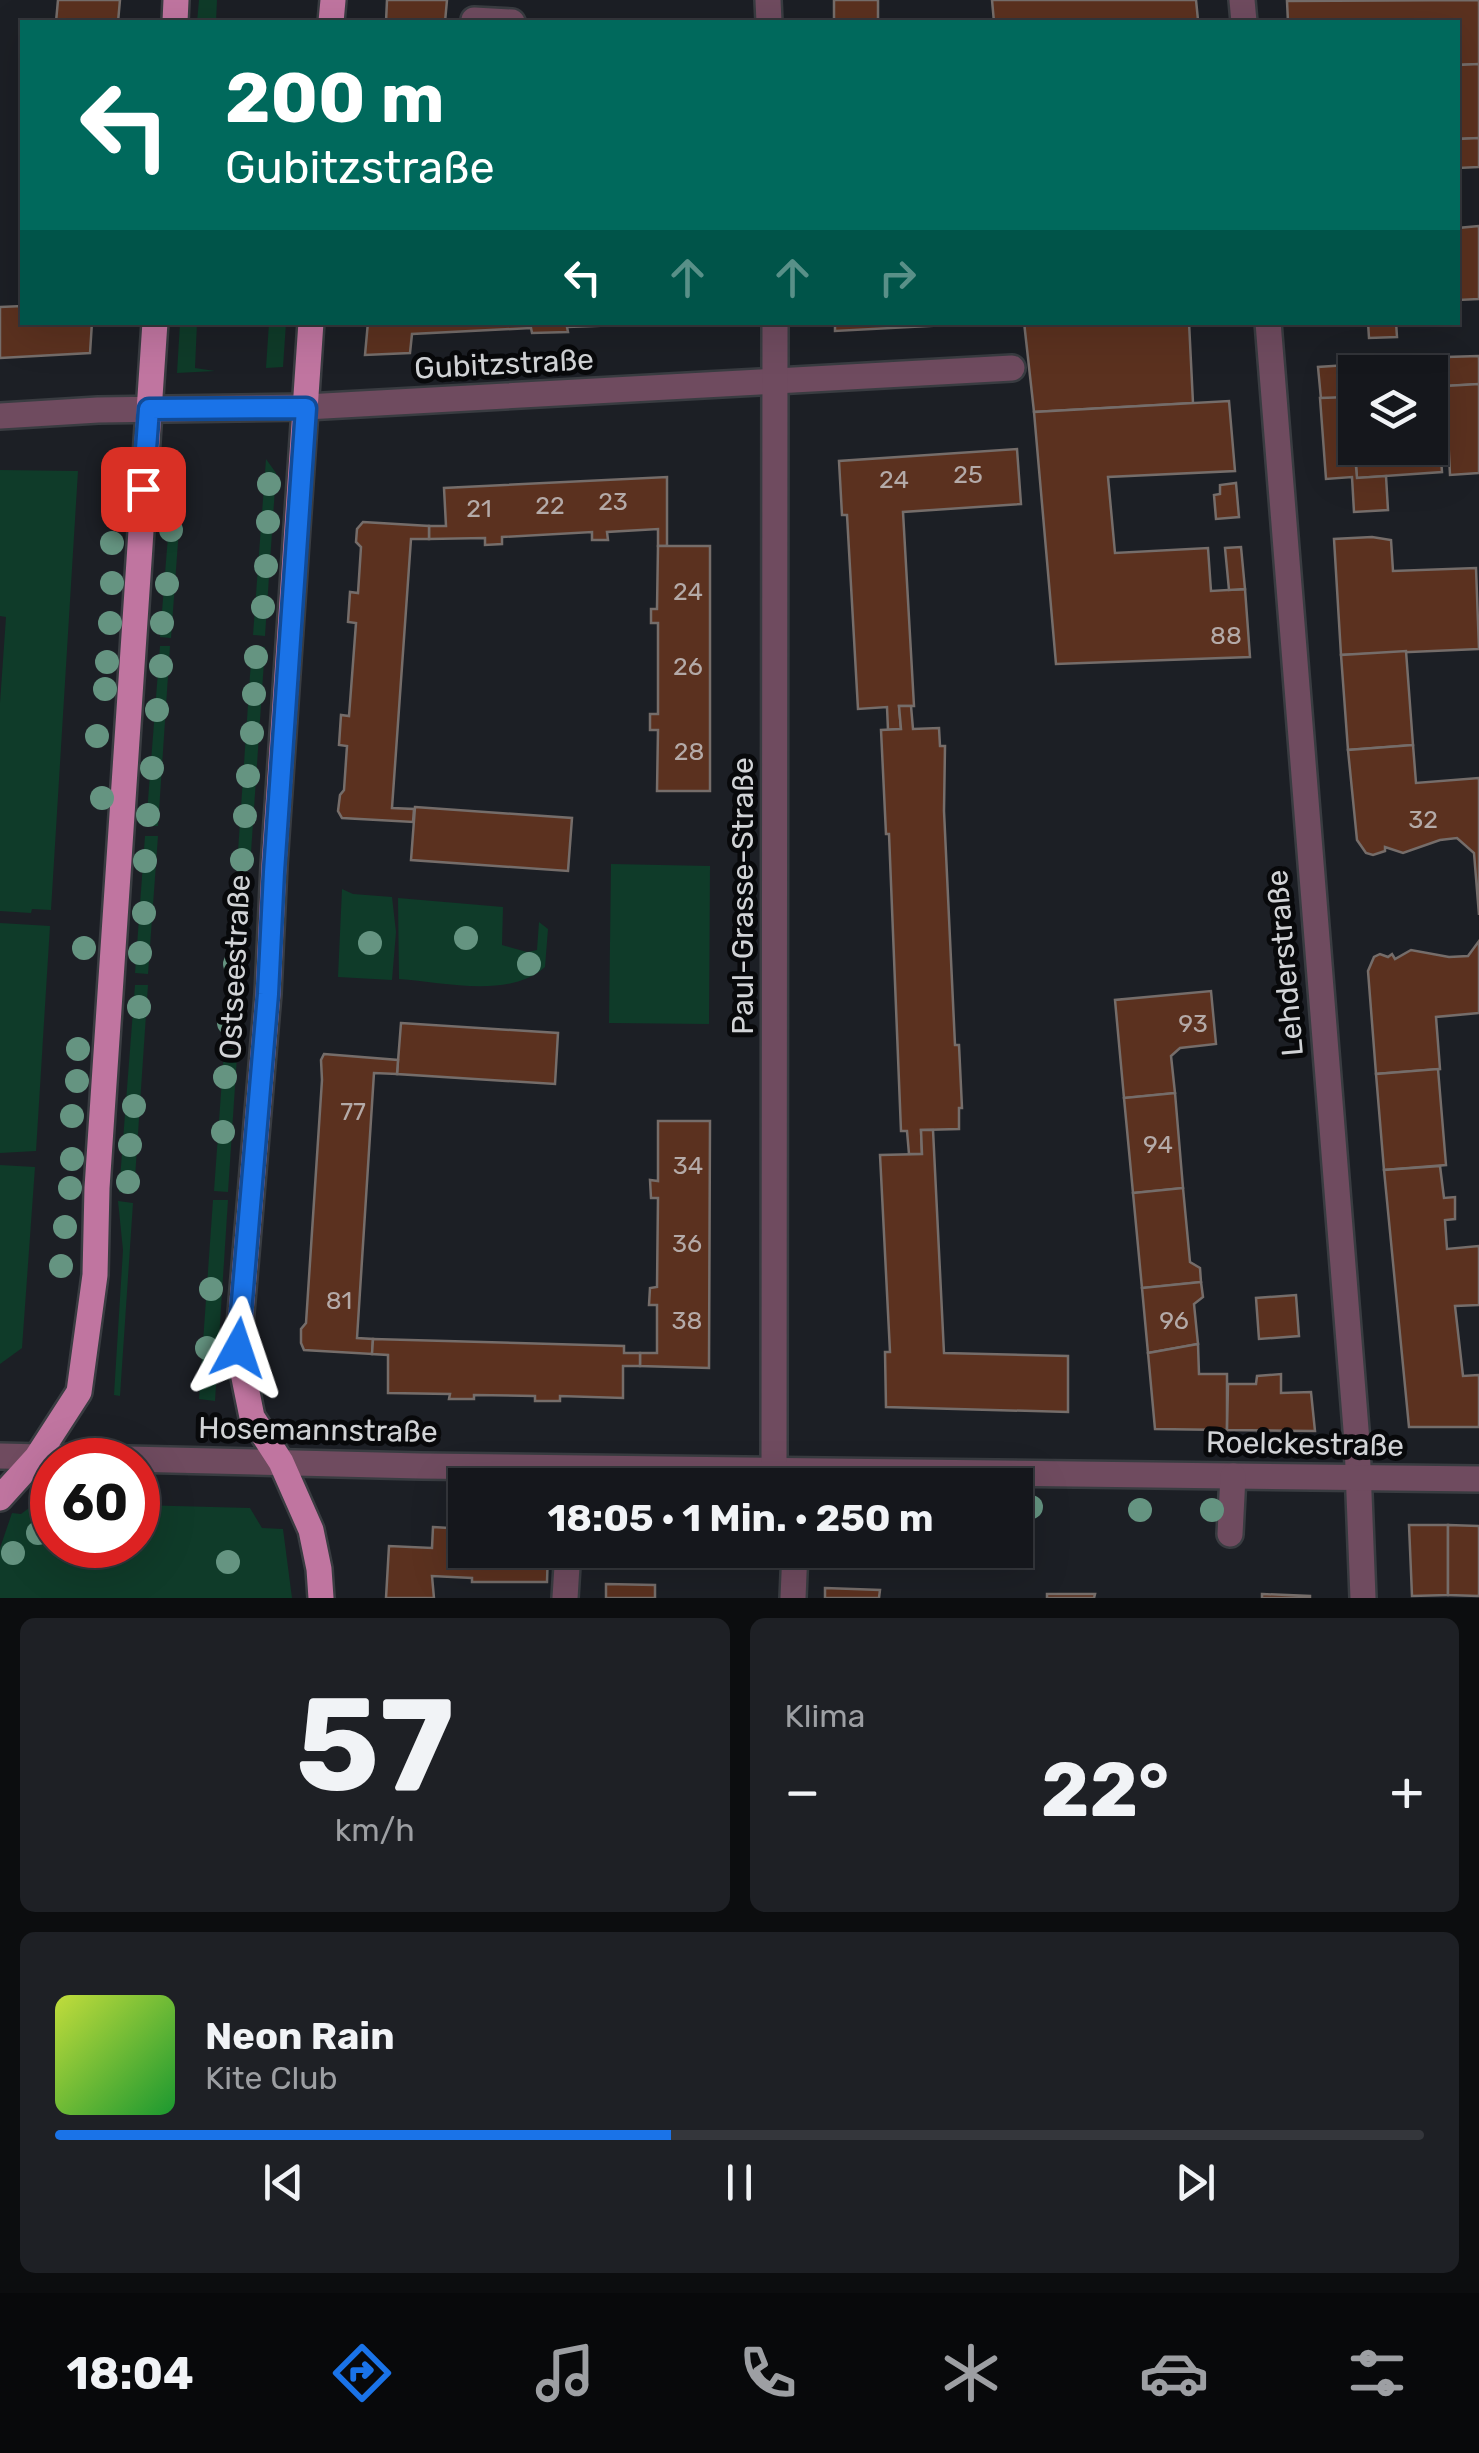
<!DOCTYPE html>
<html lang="de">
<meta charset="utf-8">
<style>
body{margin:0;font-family:Rubik,sans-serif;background:#1e2025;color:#f1f3f6;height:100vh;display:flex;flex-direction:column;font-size:38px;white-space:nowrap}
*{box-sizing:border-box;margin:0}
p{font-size:32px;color:#9d9fa3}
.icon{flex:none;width:55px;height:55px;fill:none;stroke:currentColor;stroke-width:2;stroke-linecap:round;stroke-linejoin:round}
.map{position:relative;height:1598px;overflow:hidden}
.panel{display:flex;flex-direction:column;gap:20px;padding:20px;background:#0c0d0f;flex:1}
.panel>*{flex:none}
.guide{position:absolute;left:20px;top:20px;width:1440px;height:305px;border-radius:0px;box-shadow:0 10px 40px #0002,0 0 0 2px #34363b;background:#00695c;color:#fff;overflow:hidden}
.fabs{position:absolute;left:1338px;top:355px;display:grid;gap:20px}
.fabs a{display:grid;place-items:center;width:110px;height:110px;border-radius:0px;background:#15171c;box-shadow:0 10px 40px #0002,0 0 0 2px #34363b;font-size:50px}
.speed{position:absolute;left:30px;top:1438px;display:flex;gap:20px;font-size:50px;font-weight:700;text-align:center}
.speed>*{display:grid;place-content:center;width:130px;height:130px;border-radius:50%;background:#15171c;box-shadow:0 10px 40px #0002,0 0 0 2px #34363b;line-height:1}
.speed .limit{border:15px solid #d22;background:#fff;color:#111}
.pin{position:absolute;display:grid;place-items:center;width:85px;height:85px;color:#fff;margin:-42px;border-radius:20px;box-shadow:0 5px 15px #0006}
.me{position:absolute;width:110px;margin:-55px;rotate:5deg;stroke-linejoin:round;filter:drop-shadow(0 0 8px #0008)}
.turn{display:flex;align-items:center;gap:35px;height:210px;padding:0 40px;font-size:45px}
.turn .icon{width:130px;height:130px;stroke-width:2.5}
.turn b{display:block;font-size:70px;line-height:85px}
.lanes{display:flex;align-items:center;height:95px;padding:0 40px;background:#0003;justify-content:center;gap:50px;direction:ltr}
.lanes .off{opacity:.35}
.big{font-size:75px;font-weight:700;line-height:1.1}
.panel .card{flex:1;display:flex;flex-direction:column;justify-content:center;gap:15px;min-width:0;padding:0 35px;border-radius:15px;background:#1e2025}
.panel .dial{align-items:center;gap:0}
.dial b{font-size:130px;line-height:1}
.song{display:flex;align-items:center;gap:30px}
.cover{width:120px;height:120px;border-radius:15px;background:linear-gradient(135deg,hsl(70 70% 55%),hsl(130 70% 35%))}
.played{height:10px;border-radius:5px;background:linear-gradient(90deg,#1a73e8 45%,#34363b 45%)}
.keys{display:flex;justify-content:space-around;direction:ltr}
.heat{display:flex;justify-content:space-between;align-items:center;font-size:55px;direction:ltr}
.panel .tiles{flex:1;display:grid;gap:20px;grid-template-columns:1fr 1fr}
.card:last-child{grid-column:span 2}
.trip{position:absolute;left:448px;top:1468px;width:585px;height:100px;border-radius:0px;background:#15171c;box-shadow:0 10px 40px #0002,0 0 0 2px #34363b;font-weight:700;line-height:100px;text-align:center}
.tab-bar{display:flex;height:160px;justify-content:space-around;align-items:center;background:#08090b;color:#9d9fa3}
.tab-bar .icon{width:70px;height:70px}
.tab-bar .on{color:#1a73e8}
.tab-bar b{font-size:45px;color:#f1f3f6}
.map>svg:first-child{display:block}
.green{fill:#0f3b29}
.building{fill:#5b311f;stroke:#756d6a;stroke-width:2.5}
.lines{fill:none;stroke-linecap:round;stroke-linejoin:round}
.minor-casing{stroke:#393c41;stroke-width:30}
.major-casing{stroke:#393c41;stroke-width:30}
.minor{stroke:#6f4b5f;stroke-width:25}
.major{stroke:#c075a0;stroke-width:25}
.tree{fill:#659481}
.route-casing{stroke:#114b97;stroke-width:25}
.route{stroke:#1a73e8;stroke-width:18}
.labels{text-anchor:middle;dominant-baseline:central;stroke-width:10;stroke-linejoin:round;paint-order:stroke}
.number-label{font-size:25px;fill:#b4aaa8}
.street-label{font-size:30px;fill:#d1d3d6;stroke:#08090b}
</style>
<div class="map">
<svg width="1479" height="1598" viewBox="0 0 1479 1598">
<rect width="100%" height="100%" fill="#1c1f25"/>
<g class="green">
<polygon points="199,0 217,0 216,22 197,22"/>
<polygon points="180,323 197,323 195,368 215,371 177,373"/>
<polygon points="269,323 286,323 283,367 266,368"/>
<polygon points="266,459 276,473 265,636 253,635"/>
<polygon points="184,460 171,638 160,637 173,473"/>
<polygon points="0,470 78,471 51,910 32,909 31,913 0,911 0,703 6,617 0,616"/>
<polygon points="160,646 170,646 158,826 146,826"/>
<polygon points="252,646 265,647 250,867 237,866"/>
<polygon points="145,836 158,836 148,974 135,973"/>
<polygon points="611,864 710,866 709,1024 609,1023"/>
<polygon points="236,873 249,876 241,1002 227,1001"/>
<polygon points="342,889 353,894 392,897 396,932 392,980 338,977"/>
<path d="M398,898L503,907L502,945L527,952L537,950L539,922L548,929L545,967C509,999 443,982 399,979Z"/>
<polygon points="0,923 50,926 36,1151 0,1153"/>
<polygon points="135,985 148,985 134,1193 119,1192"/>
<polygon points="227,1009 240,1011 228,1192 214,1191"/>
<polygon points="0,1165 35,1167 22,1348 0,1364"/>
<polygon points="213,1200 228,1200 215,1401 199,1399"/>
<polygon points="118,1201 133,1203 120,1396 114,1395 123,1250"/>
<polygon points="37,1502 52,1503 52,1545 138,1545 138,1505 250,1508 262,1528 283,1529 292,1598 0,1598 0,1548 12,1513 21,1514"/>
</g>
<g class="building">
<polygon points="58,0 120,0 118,22 56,22"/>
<polygon points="387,0 447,0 445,22 386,22"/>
<polygon points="834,0 878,0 878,22 825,22 834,21"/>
<polygon points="992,0 1196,0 1198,20 994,22"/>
<polygon points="1479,0 1479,64 1458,65 1458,22 1288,22 1287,1"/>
<polygon points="1479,64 1479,138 1458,139 1458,65"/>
<polygon points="1479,138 1479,167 1458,168 1458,139"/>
<polygon points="1479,226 1479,299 1458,300 1458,228"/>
<polygon points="22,306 22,322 92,322 90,353 0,358 0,307"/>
<polygon points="368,322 647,322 647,324 567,327 568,332 532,333 531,328 412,334 410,353 365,355"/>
<polygon points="835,322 1005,322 835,331"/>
<polygon points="1024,322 1189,322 1193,403 1034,412"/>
<polygon points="1368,322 1396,322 1397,337 1369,338"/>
<polygon points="1479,356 1479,384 1448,386 1446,357"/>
<polygon points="1347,365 1350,397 1321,399 1318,367"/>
<polygon points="1348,377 1355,377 1355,396 1350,397"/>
<polygon points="1479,384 1479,473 1450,475 1447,413 1437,414 1436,392 1445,391 1445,386"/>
<polygon points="1430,392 1436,392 1442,472 1357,478 1350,397 1355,396 1355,448 1430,448"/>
<polygon points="1350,397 1357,478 1386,476 1388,510 1354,512 1352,477 1326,479 1320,398"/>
<polygon points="1229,401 1235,471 1108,477 1115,553 1208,548 1211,591 1245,589 1250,657 1056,664 1034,412"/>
<polygon points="1017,449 1021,504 903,512 914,706 899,706 901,729 888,730 887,707 858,709 847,515 842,515 839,461"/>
<polygon points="667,477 667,546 658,546 658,529 607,532 608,540 592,540 592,532 502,537 502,544 485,545 485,538 429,539 429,526 446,526 444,488"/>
<polygon points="1236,483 1239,517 1216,519 1214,495 1220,494 1220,485"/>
<polygon points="363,522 429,526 429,539 411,539 392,808 414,809 413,822 342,818 338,811 340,795 344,790 347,746 339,745 341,715 349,716 356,623 348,622 350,592 358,593 361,547 356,542 357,529"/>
<polygon points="1372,537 1391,540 1393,571 1476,568 1479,649 1341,655 1334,539"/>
<polygon points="658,546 710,546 710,791 657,791 658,730 650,730 650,714 658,714 658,623 651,623 651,609 657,609"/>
<polygon points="1241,547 1245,589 1229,590 1225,548"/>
<polygon points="1406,651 1413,745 1348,750 1341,655"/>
<polygon points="899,706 911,706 913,729 939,728 940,746 945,746 944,811 955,1045 959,1045 962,1108 959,1108 959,1129 921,1130 922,1154 909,1154 907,1131 901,1131 889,834 886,834 881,730 901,729"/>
<polygon points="1413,745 1416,783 1479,778 1479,915 1474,853 1457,838 1440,840 1403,853 1385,847 1385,851 1373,855 1366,853 1357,840 1348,750"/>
<polygon points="415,807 572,818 568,871 411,860"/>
<polygon points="1479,941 1479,1013 1436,1017 1440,1069 1376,1074 1368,971 1374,957 1380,954 1388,957 1392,954 1395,959 1411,950 1449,957 1468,956"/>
<polygon points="1211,991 1216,1044 1180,1048 1171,1056 1175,1093 1124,1098 1115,1000"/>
<polygon points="401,1023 558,1033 555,1084 397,1074"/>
<polygon points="324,1054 398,1060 397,1074 374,1073 357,1338 373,1339 372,1354 304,1350 301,1343 301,1329 306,1323 322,1080 321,1060"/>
<polygon points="1438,1069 1446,1165 1384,1170 1376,1074"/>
<polygon points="1175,1093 1183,1188 1133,1193 1124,1098"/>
<polygon points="658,1121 710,1121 709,1368 640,1366 640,1353 657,1353 657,1305 649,1305 650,1288 657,1287 658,1198 651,1198 650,1180 658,1181"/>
<polygon points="921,1130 933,1130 944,1353 1068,1356 1068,1412 886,1407 885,1352 890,1352 880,1155 922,1154"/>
<polygon points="1440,1166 1444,1198 1455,1197 1455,1219 1445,1220 1447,1249 1479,1246 1479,1305 1455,1306 1463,1376 1479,1375 1479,1427 1409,1427 1384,1170"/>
<polygon points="1183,1188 1190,1262 1200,1268 1201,1282 1142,1288 1133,1193"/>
<polygon points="1201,1282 1203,1297 1194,1304 1198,1344 1148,1353 1142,1288"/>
<polygon points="1296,1295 1299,1336 1259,1339 1256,1298"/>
<polygon points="373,1339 624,1346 624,1353 640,1353 640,1366 623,1366 623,1398 560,1396 560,1401 535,1401 535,1396 474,1395 474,1399 449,1399 450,1394 388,1393 388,1355 372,1354"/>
<polygon points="1198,1344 1199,1374 1227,1374 1227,1430 1155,1429 1148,1353"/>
<polygon points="1281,1374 1281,1393 1311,1392 1315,1431 1227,1430 1228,1384 1256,1384 1257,1376"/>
<polygon points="1409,1525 1448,1525 1448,1595 1412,1596"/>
<polygon points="1448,1525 1479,1526 1479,1596 1448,1595"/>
<polygon points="433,1527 465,1529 465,1550 548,1550 547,1582 472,1582 472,1578 432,1576 434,1598 386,1598 389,1546 432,1548"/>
<polygon points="606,1584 655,1585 655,1598 606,1598"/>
<polygon points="825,1588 880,1590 879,1598 825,1598"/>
<polygon points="1047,1594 1095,1594 1094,1598 1047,1598"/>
<polygon points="1262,1594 1310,1596 1310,1598 1262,1598"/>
</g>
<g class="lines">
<defs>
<g id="minor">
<polyline points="768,0 769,22"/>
<polyline points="1242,0 1244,22"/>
<polyline points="474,20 512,22"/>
<polyline points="1268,322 1357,1442 1363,1598"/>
<polyline points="0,416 98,410 306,407 1012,368"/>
<polyline points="0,1456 421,1466 1479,1479"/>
<polyline points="774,1470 775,322"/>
<polyline points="1230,1534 1233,1476"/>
<polyline points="565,1598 568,1550"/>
<polyline points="793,1598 795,1550"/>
</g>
<g id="major">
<polyline points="175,22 176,0"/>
<polyline points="331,22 333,0"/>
<polyline points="311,322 274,865 268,994 238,1348 252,1417 281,1462 311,1530 319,1569 321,1598"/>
<polyline points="0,1498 37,1457 79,1392 95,1275 97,1188 155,322"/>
</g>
</defs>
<use href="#minor" class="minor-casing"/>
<use href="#major" class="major-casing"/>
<use href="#minor" class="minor"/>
<use href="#major" class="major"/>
</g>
<g class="tree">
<circle cx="269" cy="484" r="12"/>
<circle cx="174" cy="488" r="12"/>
<circle cx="268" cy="522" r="12"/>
<circle cx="171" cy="530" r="12"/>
<circle cx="112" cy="543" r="12"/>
<circle cx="266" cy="566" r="12"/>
<circle cx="112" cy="583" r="12"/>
<circle cx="167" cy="584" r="12"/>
<circle cx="263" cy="607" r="12"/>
<circle cx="110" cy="623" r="12"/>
<circle cx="162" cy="623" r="12"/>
<circle cx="256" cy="657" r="12"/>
<circle cx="107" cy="662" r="12"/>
<circle cx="161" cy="666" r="12"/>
<circle cx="105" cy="689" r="12"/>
<circle cx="254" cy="694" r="12"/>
<circle cx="157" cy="710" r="12"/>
<circle cx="252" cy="733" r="12"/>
<circle cx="97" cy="736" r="12"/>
<circle cx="152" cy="768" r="12"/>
<circle cx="248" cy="776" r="12"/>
<circle cx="102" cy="798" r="12"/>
<circle cx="148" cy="815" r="12"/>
<circle cx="245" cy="816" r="12"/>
<circle cx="242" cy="860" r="12"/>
<circle cx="145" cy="861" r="12"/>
<circle cx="240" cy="906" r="12"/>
<circle cx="144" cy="913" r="12"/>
<circle cx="466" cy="938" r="12"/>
<circle cx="370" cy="943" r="12"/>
<circle cx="84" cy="948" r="12"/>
<circle cx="140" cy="953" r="12"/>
<circle cx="235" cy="964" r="12"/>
<circle cx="529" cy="964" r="12"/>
<circle cx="139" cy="1007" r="12"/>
<circle cx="229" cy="1023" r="12"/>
<circle cx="78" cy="1049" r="12"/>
<circle cx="225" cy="1077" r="12"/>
<circle cx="77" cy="1081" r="12"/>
<circle cx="134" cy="1106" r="12"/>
<circle cx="72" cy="1116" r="12"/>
<circle cx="223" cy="1132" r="12"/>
<circle cx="130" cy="1145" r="12"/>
<circle cx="72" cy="1159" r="12"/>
<circle cx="128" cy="1182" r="12"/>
<circle cx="70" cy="1188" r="12"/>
<circle cx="65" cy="1227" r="12"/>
<circle cx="61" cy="1266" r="12"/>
<circle cx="211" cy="1289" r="12"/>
<circle cx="207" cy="1348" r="12"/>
<circle cx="1031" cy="1507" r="12"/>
<circle cx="1140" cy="1510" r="12"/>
<circle cx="1212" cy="1510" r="12"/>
<circle cx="38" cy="1533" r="12"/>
<circle cx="13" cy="1553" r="12"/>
<circle cx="228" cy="1562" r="12"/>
</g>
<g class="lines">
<defs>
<polyline id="route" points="143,489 149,409 306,408 274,872 268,994 238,1348"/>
</defs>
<use href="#route" class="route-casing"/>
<use href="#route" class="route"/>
</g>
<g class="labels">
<g class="number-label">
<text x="968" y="474">25</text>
<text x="894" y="479">24</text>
<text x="613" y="501">23</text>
<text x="550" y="505">22</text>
<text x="479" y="508">21</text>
<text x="688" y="591">24</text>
<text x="1226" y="635">88</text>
<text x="688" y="666">26</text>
<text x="689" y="751">28</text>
<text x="1423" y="819">32</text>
<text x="1193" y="1023">93</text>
<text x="353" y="1111">77</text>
<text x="1158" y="1144">94</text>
<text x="688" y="1165">34</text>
<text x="687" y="1243">36</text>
<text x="339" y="1300">81</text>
<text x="687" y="1320">38</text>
<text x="1174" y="1320">96</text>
</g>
<g class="street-label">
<text transform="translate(504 364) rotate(-3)">Gubitzstraße</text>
<text transform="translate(743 896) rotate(-90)">Paul-Grasse-Straße</text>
<text transform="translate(1285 963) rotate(-95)">Lehderstraße</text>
<text transform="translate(235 967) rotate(-87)">Ostseestraße</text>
<text transform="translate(318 1430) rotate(1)">Hosemannstraße</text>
<text transform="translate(1305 1444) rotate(1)">Roelckestraße</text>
</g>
</g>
</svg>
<div class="fabs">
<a><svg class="icon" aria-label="layers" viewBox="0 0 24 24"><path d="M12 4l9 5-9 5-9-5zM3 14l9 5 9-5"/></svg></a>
</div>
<div class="speed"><div class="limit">60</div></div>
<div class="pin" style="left:143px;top:489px;background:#d93025"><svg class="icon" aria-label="arrive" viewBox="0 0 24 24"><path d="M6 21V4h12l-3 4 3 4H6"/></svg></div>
<svg class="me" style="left:238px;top:1348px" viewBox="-20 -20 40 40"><path d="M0-17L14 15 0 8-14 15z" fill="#1a73e8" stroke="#fff" stroke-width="4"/></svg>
<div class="trip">18:05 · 1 Min. · 250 m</div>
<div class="guide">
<div class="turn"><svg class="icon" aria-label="left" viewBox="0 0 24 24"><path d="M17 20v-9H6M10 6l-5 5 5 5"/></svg><div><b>200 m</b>Gubitzstraße</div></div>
<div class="lanes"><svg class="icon" aria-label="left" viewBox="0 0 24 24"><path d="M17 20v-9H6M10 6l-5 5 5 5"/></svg><svg class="icon off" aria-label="ahead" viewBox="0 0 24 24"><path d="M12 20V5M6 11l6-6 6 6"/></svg><svg class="icon off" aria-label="ahead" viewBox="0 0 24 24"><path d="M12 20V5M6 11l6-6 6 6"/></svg><svg class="icon off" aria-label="right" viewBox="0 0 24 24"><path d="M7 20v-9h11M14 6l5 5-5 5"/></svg></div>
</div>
</div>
<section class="panel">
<div class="tiles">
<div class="card dial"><b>57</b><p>km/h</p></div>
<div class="card"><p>Klima</p>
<div class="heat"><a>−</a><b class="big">22°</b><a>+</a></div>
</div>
<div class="card">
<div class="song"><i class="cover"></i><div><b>Neon Rain</b><p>Kite Club</p></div></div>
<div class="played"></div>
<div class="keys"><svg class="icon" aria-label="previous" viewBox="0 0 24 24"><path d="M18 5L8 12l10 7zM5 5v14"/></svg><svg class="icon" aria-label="pause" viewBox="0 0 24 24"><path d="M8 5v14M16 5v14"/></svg><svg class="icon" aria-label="next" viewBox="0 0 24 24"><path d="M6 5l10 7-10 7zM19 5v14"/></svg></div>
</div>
</div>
</section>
<nav class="tab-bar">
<b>18:04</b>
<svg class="icon on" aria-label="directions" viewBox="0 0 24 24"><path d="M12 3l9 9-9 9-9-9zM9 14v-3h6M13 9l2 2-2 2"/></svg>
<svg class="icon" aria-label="music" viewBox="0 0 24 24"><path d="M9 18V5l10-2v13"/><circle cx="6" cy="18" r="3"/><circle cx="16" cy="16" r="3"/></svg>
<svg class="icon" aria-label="phone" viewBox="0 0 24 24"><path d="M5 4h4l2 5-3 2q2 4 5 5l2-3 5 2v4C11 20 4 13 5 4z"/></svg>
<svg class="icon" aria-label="climate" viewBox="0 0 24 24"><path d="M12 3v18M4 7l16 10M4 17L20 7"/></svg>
<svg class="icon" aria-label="car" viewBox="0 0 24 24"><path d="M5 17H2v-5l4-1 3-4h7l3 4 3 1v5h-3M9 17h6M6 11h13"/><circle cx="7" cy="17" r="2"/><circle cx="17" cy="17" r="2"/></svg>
<svg class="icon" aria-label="filters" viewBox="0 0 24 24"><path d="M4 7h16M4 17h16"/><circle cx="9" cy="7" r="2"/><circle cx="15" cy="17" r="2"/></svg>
</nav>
